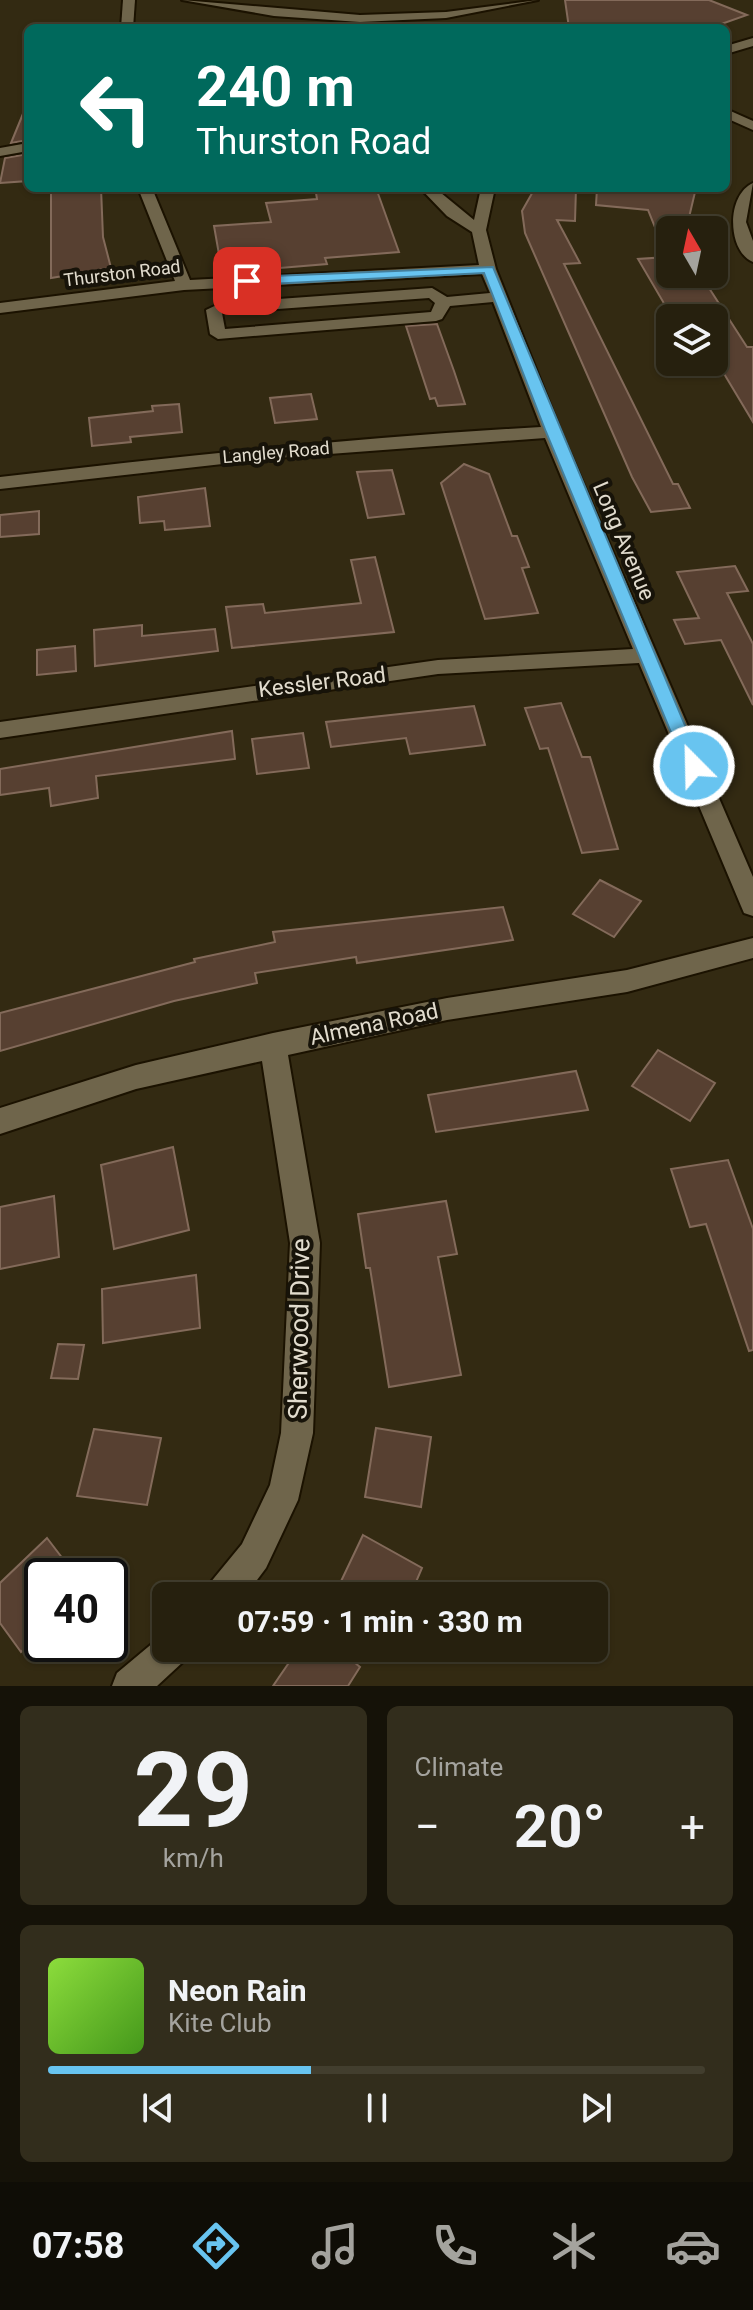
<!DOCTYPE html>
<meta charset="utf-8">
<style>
body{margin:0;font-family:Roboto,sans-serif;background:#322d1c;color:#f1f3f6;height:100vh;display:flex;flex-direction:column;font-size:30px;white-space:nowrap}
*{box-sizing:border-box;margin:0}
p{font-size:26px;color:#a4a39e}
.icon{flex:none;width:44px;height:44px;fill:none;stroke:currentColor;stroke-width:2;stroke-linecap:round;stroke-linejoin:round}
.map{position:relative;height:1686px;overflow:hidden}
.sheet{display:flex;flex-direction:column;gap:20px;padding:20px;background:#151208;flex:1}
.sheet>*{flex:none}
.guide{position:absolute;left:24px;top:24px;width:706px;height:168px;border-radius:12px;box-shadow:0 2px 6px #0004,0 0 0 2px #423e2e;background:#00695c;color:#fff;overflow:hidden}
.needle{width:52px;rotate:351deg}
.buttons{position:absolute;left:656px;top:216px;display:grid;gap:16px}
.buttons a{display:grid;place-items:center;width:72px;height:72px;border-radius:12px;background:#26200e;box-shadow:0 2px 6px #0004,0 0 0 2px #423e2e;font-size:40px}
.speed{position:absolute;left:24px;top:1558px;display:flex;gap:16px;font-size:40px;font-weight:700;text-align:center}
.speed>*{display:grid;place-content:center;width:104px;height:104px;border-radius:50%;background:#26200e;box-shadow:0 2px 6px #0004,0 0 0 2px #423e2e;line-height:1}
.speed .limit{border:4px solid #111;border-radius:12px;background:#fff;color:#111}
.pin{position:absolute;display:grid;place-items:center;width:68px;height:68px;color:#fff;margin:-34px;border-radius:16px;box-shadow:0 4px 12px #0006}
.me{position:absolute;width:88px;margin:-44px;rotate:337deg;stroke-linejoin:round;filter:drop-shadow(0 0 6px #0008)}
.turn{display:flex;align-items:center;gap:28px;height:168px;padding:0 40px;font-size:36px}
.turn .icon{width:104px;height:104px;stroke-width:2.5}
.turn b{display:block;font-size:56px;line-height:68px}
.big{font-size:60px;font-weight:700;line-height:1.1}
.sheet .tile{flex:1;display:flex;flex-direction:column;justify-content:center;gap:12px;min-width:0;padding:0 28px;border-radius:12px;background:#322d1c}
.sheet .dial{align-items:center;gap:0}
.dial b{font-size:104px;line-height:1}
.song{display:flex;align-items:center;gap:24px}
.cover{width:96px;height:96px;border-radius:12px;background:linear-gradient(135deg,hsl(90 70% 55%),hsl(100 70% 35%))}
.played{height:8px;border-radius:4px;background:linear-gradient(90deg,#68c4f0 40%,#423e2e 40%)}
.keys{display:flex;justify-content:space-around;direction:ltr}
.heat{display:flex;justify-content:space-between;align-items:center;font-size:44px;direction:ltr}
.sheet .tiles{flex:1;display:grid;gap:20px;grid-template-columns:1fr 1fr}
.tile:last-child{grid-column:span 2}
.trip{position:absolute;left:152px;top:1582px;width:456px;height:80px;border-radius:12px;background:#26200e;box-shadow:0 2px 6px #0004,0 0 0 2px #423e2e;font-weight:700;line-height:80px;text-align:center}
.dock{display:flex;height:128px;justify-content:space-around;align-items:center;background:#0f0d06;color:#a4a39e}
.dock .icon{width:56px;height:56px}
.dock .current{color:#68c4f0}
.dock b{font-size:36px;color:#f1f3f6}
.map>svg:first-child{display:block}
.building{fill:#574031;stroke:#836a5a;stroke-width:2}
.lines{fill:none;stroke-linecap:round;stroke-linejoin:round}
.minor-casing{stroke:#1b1200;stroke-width:4}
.minor{fill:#6f654b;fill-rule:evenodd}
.route{fill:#68c4f0;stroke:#447f9c;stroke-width:2}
.labels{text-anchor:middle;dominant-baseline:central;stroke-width:8;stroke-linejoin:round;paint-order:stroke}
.far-street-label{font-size:18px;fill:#e2dcce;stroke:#171309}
.street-label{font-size:22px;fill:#e2dcce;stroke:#171309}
.near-street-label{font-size:26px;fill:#e2dcce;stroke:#171309}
</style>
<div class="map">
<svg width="753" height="1686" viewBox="0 0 753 1686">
<rect width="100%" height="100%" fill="#332a12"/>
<g class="building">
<polygon points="565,0 709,0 747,15 710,28 569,28"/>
<polygon points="27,104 28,140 11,143"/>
<polygon points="28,154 28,181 0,183 5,158"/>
<polygon points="51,188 101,188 103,237 111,268 51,278"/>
<polygon points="376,188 399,252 325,258 327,264 268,269 266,257 220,260 214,226 271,222 266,203 317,199 316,193"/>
<polygon points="535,188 576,188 575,221 557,220 580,263 564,264 673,484 678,484 690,508 651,512 632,477 525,233 522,211"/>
<polygon points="597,188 696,188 686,230 670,230 670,274 700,274 747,347 753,347 753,422 723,372 714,373 714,313 688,315 685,309 669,312 638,259 667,257 648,210 596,205"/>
<polygon points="437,324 454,371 465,404 438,406 435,398 430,399 406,326"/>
<polygon points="311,394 317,419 275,423 270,398"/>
<polygon points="179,404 182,432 130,437 131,442 92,446 89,418 153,411 152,406"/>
<polygon points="464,464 489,474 512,536 517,536 529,567 522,568 538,613 485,619 441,483"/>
<polygon points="392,470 404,514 368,518 357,472"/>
<polygon points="205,488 210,526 165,530 164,521 140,523 138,497"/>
<polygon points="39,511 39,534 0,537 0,515"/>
<polygon points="375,557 394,632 232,648 226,607 263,604 265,613 361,603 351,560"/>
<polygon points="735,566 748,591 727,593 753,644 753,705 721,640 685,644 674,620 699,618 677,572"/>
<polygon points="142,625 142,636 215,629 218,651 95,666 94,630"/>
<polygon points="75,646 76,671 37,675 37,650"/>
<polygon points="561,703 582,757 590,757 618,849 582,853 548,748 540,749 525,708"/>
<polygon points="474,706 485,745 410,754 406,738 331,747 326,722"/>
<polygon points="232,731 235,759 96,776 98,798 51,806 49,788 0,795 0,769"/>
<polygon points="303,733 309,768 257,774 252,739"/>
<polygon points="600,880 641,901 614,937 573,914"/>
<polygon points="503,907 513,940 357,963 356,957 255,973 257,983 174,1001 0,1051 0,1013 195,962 194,959 275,942 273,932"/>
<polygon points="658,1050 715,1083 690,1121 632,1086"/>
<polygon points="576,1071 588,1110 436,1132 428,1095"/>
<polygon points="173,1147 189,1230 114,1249 101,1165"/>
<polygon points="728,1160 753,1229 753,1350 749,1351 706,1224 690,1227 671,1169"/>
<polygon points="54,1196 59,1257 0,1269 0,1207"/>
<polygon points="446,1201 457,1254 438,1257 461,1375 389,1387 370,1268 366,1268 358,1214"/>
<polygon points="196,1275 200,1328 103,1343 102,1289"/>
<polygon points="58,1344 84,1345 78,1379 51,1378"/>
<polygon points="376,1428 431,1437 421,1507 365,1497"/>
<polygon points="94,1429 161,1438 147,1505 77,1496"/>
<polygon points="363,1535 422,1568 410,1596 334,1596"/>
<polygon points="47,1538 76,1576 42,1576 42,1631 21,1652 0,1623 0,1583"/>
<polygon points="299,1648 337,1648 360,1667 348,1686 273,1686"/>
</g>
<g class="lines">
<defs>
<g id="minor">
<polygon points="123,0 135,0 133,28 121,28"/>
<polygon points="182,0 360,15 446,12 538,0 446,18 360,22 274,16"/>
<polygon points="753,38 753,46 726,54 726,46"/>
<polygon points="726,109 753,121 753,130 726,118"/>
<polygon points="28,143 28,151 0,156 0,148"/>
<path d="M753,183L746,222L753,241V262C727,251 726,195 753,183Z"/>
<path d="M138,188H152L190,280L479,265L472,232L447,216L420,188H435L474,220L481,188H495L486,230L496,269L561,432L753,877V916L744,913L741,906L639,663L438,674L0,738V722L438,660L633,649L545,438L276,458L0,489V477C180,456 360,437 541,427L493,302L450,306L442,319L436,321L218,339L210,334L206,310L221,303L432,288L447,297L490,293L482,274L184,290L0,313V303L175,281ZM429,298L435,303L431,312L225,329L222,313Z"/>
<polygon points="753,938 753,958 627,992 447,1020 288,1055 320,1243 313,1433 298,1500 266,1568 245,1596 205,1596 210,1583 242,1544 270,1485 281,1433 290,1243 262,1061 136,1089 0,1134 0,1108 136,1065 273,1033 447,998 627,970"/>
<polygon points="166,1632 166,1648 189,1648 184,1661 157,1686 112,1686 117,1673"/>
</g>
</defs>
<use href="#minor" class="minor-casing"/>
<use href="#minor" class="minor"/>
</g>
<polygon class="route" points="493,267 702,766 700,771 687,771 685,766 546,432 484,273 247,285 241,281 247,277"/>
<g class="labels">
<g class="far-street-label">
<text transform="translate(122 273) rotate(-7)">Thurston Road</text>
<text transform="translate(276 452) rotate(-5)">Langley Road</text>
</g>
<g class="street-label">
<text transform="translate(624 541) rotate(67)">Long Avenue</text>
<text transform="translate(322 682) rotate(-7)">Kessler Road</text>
<text transform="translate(374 1024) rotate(-12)">Almena Road</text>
</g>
<g class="near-street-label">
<text transform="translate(299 1329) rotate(-89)">Sherwood Drive</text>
</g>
</g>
</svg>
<div class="buttons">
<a><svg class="needle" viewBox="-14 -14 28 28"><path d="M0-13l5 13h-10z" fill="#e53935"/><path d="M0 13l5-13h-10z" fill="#a4a39e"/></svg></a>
<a><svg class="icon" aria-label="layers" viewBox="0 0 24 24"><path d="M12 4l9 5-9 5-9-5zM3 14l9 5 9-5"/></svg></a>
</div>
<div class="speed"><div class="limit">40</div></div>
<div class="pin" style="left:247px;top:281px;background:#d93025"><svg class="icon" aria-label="arrive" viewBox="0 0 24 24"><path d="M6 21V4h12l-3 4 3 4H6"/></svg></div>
<svg class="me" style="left:694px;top:766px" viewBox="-20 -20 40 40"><circle r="17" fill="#68c4f0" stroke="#fff" stroke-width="3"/><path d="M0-11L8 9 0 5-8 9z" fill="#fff"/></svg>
<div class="trip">07:59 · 1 min · 330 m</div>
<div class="guide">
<div class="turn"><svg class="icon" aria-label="left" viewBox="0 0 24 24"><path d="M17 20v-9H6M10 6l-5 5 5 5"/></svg><div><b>240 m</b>Thurston Road</div></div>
</div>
</div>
<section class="sheet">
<div class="tiles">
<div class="tile dial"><b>29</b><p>km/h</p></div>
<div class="tile"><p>Climate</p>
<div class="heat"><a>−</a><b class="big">20°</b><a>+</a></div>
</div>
<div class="tile">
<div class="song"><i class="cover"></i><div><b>Neon Rain</b><p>Kite Club</p></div></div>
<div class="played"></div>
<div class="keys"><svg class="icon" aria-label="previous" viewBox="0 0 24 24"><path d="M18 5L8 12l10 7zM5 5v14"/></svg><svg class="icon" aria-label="pause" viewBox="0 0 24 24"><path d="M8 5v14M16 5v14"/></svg><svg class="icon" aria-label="next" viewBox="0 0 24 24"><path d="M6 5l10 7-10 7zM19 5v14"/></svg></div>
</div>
</div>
</section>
<nav class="dock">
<b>07:58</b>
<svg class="icon current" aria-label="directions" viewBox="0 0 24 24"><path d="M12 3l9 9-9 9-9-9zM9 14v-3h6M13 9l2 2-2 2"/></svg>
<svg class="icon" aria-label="music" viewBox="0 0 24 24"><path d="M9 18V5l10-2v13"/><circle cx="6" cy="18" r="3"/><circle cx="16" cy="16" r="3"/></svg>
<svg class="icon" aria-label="phone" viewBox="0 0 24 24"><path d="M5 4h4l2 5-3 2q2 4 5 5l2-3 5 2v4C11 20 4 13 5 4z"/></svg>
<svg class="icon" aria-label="climate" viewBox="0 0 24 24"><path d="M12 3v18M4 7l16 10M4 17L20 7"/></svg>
<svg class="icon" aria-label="car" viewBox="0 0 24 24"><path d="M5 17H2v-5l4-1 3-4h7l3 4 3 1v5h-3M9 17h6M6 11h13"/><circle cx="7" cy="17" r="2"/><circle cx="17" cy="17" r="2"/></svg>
</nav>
